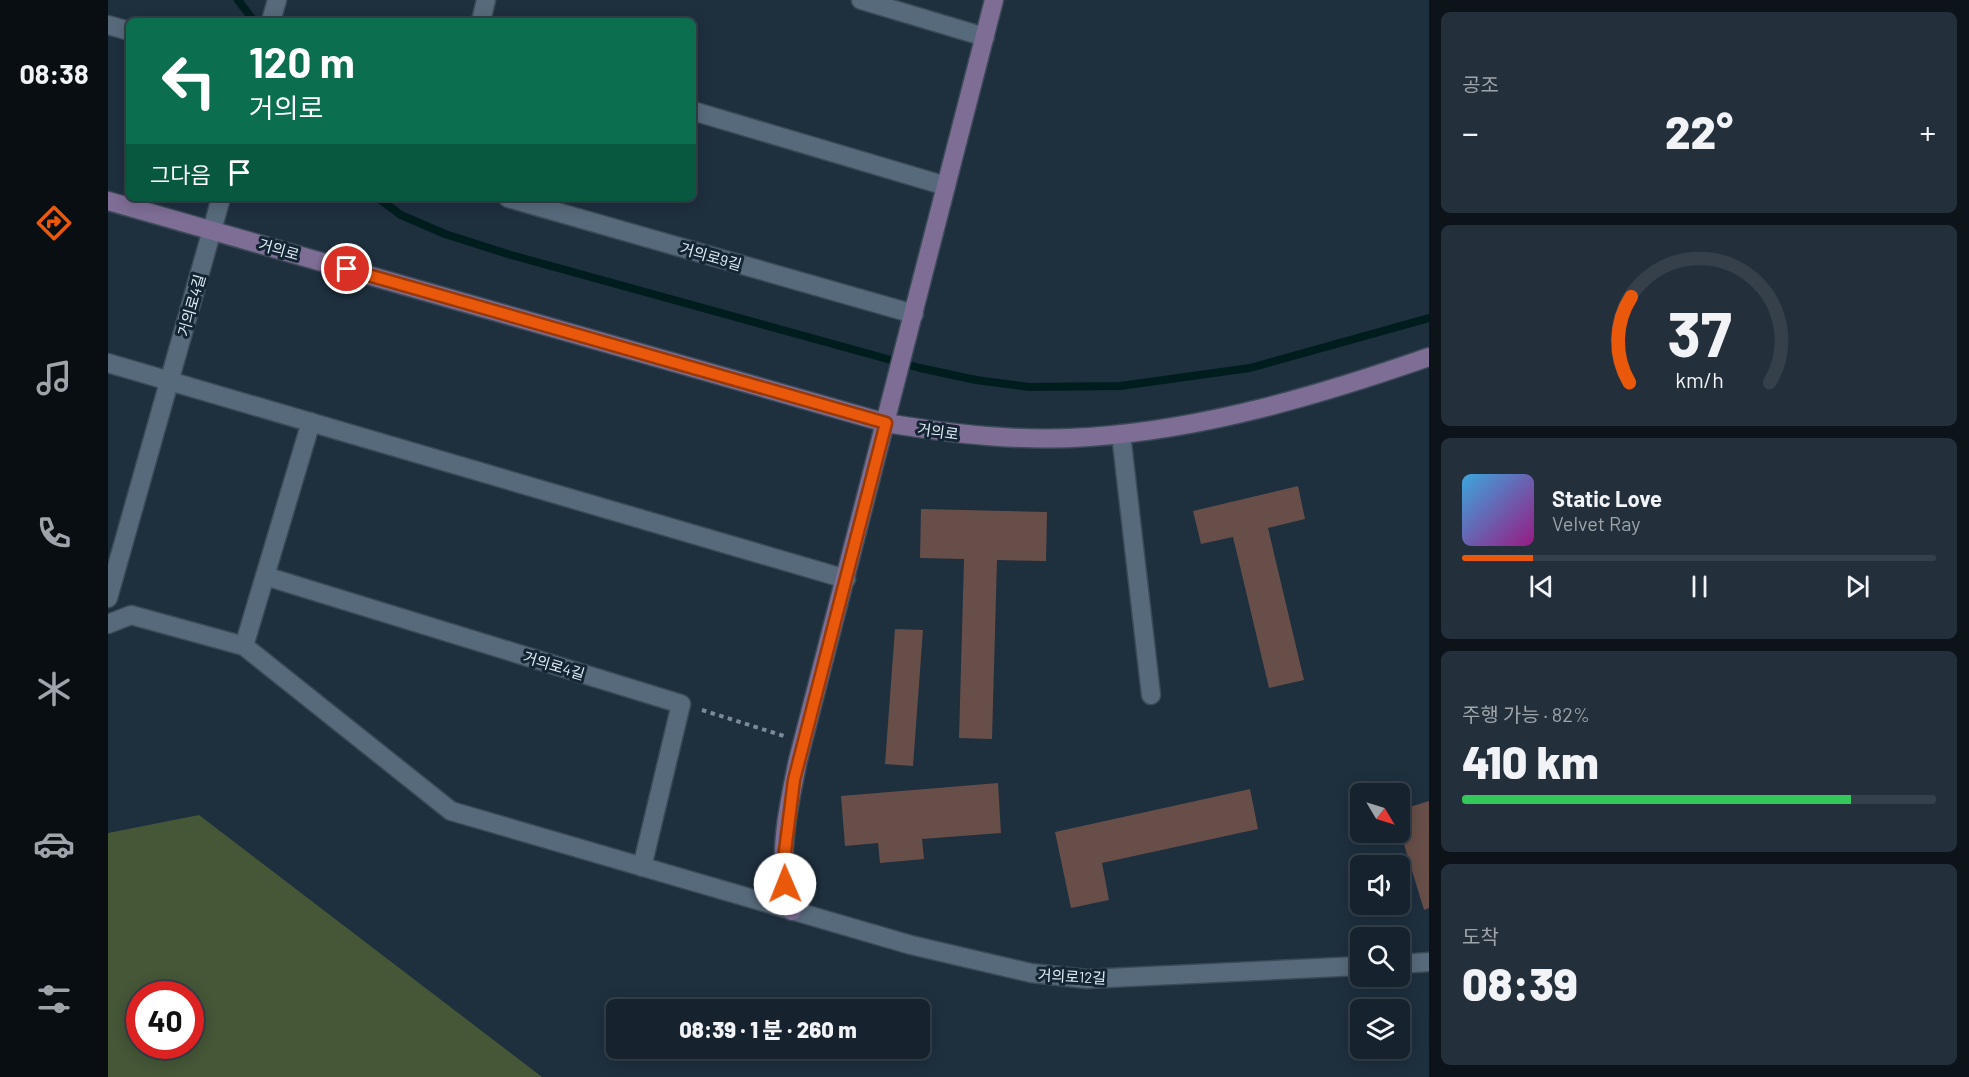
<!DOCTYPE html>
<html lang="ko">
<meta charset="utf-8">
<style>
body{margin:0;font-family:Barlow,"Noto Sans KR",sans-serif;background:#232f3a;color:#f1f3f6;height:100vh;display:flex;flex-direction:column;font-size:22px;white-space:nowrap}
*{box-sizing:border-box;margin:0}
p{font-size:20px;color:#9ea4aa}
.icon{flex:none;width:33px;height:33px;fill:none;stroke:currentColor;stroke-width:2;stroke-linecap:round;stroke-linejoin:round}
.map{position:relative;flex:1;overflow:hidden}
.sheet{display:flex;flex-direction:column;gap:12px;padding:12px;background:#0c1319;width:540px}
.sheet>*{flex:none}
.banner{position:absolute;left:18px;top:18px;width:570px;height:183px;border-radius:9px;box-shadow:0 3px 15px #0003,0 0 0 2px #35404a;background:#0b6e4f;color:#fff;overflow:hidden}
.needle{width:39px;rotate:128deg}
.controls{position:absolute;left:1242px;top:783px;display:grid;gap:12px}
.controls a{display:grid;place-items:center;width:60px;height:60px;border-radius:9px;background:#16232e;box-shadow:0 3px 15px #0003,0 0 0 2px #35404a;font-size:30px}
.speed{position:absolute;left:18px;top:981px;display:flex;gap:12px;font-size:30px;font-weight:700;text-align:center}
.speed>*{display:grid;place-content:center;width:78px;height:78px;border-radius:50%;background:#16232e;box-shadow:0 3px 15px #0003,0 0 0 2px #35404a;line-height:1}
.speed .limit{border:9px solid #d22;background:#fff;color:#111}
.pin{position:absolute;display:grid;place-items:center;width:51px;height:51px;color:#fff;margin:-26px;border:3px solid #fff;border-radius:50%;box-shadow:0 2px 6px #0007}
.me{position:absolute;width:66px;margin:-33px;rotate:359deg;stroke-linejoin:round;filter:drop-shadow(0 0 4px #0008)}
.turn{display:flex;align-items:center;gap:21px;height:126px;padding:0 24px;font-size:27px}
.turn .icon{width:78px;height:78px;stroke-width:2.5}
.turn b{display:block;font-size:42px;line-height:51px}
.then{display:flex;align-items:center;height:57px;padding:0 24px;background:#0003;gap:12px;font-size:22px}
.big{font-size:45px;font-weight:800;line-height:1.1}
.sheet .widget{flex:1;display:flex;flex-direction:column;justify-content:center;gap:9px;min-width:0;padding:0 21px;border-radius:9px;background:#232f3a}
.sheet .dial{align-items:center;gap:0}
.dial svg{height:156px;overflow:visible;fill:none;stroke:#35404a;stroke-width:7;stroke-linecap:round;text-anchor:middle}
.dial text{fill:#f1f3f6;stroke:none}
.song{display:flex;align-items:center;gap:18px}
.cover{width:72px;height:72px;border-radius:9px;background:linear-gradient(135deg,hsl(200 70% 55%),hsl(310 70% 35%))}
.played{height:6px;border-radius:3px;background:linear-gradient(90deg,#ea580c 15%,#35404a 15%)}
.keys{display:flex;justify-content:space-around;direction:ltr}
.heat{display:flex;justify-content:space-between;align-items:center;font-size:33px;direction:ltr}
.charge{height:9px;border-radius:4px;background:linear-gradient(90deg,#34c759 82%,#35404a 0)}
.trip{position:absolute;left:498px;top:999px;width:324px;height:60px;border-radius:9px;background:#16232e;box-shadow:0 3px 15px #0003,0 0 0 2px #35404a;font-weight:800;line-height:60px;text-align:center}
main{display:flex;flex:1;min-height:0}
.tab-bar{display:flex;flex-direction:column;width:108px;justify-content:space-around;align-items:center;background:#090e12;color:#9ea4aa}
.tab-bar .icon{width:42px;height:42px}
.tab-bar .active{color:#ea580c}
.tab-bar b{font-size:27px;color:#f1f3f6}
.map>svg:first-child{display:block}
.green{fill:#455737;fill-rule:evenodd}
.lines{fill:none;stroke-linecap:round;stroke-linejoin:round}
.stream{stroke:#001d1e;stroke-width:8}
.building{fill:#674e48}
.street-casing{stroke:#3b4a57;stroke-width:21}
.secondary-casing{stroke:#3b4a57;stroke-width:21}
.path{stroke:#7c8b97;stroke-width:4;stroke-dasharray:4.5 4.5;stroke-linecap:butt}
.street{stroke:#576a7b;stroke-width:18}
.secondary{stroke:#7e6d95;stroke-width:18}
.route-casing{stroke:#983908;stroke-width:15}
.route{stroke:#ea580c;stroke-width:10}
.labels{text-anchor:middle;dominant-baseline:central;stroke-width:6;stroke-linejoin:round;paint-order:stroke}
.street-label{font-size:15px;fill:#e2edf7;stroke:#142533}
</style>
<main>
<nav class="tab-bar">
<b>08:38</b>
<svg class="icon active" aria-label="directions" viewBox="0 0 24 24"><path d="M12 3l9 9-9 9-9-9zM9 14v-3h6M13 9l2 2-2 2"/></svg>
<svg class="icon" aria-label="music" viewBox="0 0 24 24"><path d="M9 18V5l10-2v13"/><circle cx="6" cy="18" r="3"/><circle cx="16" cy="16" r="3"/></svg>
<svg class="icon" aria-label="phone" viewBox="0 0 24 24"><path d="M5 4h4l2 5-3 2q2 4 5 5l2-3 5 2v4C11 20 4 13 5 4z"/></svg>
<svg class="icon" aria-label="climate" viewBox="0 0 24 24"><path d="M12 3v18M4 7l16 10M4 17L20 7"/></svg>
<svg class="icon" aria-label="car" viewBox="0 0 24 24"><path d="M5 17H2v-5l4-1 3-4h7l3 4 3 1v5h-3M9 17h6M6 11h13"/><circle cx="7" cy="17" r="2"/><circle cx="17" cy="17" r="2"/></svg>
<svg class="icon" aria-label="filters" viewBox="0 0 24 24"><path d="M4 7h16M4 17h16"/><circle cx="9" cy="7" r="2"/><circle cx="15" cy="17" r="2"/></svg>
</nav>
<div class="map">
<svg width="1321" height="1077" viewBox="0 0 1321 1077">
<rect width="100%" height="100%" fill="#1e2f3e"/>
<path class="green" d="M91,815L434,1077H0V833ZM32,994H82V1046H32Z"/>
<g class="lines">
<g class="stream">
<polyline points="130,0 146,21"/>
<polyline points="270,198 293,215 337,234 403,255 812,368 868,380 921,387 1012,386 1142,368 1321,318"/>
</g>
</g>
<g class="building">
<polygon points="1190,486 1197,519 1160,528 1196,680 1161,688 1125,537 1093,544 1085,511"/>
<polygon points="813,509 939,512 938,561 889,560 884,739 851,738 856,559 812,558"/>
<polygon points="787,629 815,630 805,766 777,764"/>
<polygon points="890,783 893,833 814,839 816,859 772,863 770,843 737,846 733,796"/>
<polygon points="1142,789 1150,829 994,863 1001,900 963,908 947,832"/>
<polygon points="1321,801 1321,908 1316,910 1292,831 1292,810"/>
</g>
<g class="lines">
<defs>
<g id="street">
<polyline points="753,0 877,37"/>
<polyline points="163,21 169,0"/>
<polyline points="373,21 378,0"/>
<polyline points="0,25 21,31"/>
<polyline points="585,111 838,186"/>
<polyline points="400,198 806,314"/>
<polyline points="0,363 738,579"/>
<polyline points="1013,434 1043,695"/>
<polyline points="157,576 573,704 534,867"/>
<polyline points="0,598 113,198"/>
<polyline points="0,624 23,615 136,646 343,811 803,945 923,973 979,979 1252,966"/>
<polyline points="136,646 203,422"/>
<polyline points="1292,964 1321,962"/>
</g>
<g id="secondary">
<path d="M0,201L778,423C845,434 913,442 981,437C1097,429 1212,395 1321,357"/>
<path d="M684,911C681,902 678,892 677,883C672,843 682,799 690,760L886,0"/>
</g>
</defs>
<use href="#street" class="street-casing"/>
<use href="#secondary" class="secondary-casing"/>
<polyline class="path" points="594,710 676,736"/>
<use href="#street" class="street"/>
<use href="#secondary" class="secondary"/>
</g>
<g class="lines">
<defs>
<polyline id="route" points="239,269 778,423 686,780 677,851 677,884"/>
</defs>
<use href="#route" class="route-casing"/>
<use href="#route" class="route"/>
</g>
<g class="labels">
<g class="street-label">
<text transform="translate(171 249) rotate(16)">거의로</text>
<text transform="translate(603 256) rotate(16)">거의로9길</text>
<text transform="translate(83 305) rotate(-74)">거의로4길</text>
<text transform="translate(830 431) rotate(8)">거의로</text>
<text transform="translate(446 665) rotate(17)">거의로4길</text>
<text transform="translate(964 976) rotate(3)">거의로12길</text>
</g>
</g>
</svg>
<div class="controls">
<a><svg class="needle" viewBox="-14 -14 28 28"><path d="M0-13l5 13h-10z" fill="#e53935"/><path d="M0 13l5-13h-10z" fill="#9ea4aa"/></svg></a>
<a><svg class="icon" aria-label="sound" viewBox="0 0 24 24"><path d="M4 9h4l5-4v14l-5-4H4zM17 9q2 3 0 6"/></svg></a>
<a><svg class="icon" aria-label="search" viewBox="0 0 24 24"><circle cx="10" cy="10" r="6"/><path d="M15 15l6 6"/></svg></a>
<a><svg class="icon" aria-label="layers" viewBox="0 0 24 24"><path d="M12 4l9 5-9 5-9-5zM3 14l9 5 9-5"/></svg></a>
</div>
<div class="speed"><div class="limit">40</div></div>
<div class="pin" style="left:239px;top:269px;background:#d93025"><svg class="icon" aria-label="arrive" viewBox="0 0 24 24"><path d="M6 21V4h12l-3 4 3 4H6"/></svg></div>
<svg class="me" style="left:677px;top:884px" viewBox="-20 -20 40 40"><circle r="19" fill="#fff"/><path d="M0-13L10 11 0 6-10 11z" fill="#ea580c"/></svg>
<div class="trip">08:39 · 1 분 · 260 m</div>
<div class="banner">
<div class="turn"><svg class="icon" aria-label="left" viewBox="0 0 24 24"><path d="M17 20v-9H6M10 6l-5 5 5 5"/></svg><div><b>120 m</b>거의로</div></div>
<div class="then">그다음<svg class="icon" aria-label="arrive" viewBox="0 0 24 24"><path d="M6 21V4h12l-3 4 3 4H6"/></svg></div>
</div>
</div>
<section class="sheet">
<div class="widget"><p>공조</p>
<div class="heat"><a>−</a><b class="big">22°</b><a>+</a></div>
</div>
<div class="widget dial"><svg viewBox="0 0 100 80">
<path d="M14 69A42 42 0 1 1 86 69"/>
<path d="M14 69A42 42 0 0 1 15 25" stroke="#ea580c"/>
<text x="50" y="56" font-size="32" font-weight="700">37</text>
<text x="50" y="72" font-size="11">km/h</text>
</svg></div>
<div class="widget">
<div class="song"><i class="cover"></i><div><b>Static Love</b><p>Velvet Ray</p></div></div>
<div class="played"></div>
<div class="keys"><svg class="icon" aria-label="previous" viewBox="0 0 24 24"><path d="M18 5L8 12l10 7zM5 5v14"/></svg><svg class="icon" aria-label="pause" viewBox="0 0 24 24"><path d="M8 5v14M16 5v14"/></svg><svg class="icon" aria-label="next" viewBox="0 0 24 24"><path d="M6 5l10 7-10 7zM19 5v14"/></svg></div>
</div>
<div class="widget"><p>주행 가능 · 82%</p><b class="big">410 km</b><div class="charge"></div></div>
<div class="widget"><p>도착</p><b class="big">08:39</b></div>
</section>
</main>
